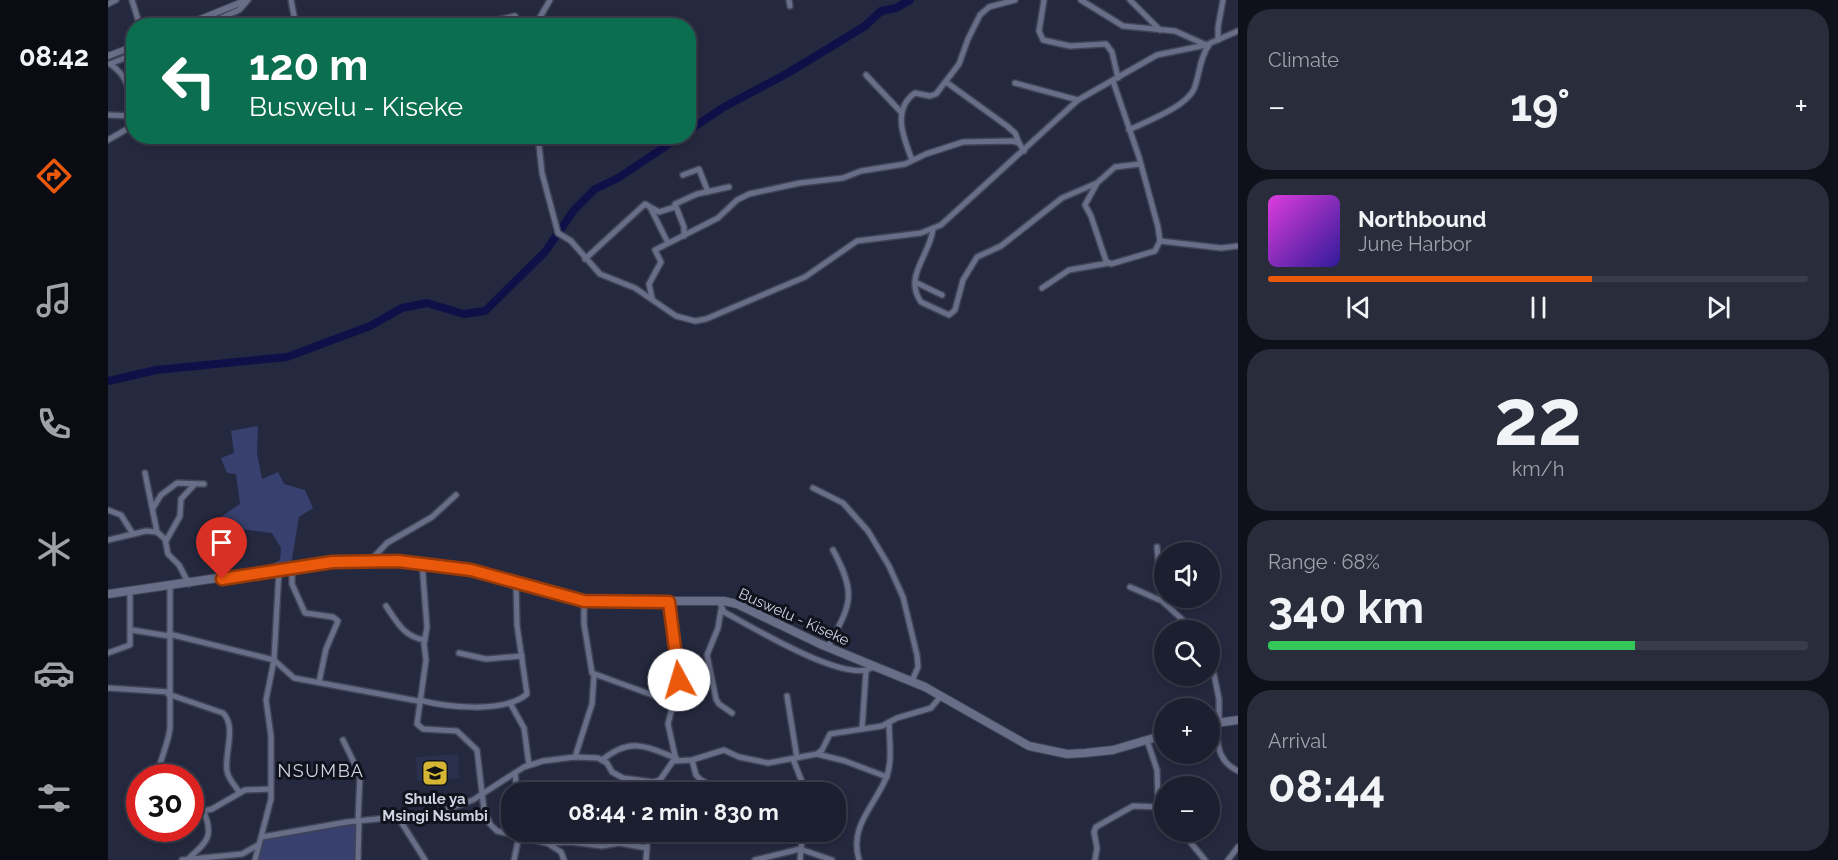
<!DOCTYPE html>
<meta charset="utf-8">
<style>
body{margin:0;font-family:Raleway,sans-serif;background:#282c3b;color:#f1f3f6;height:100vh;display:flex;flex-direction:column;font-size:22px;white-space:nowrap}
*{box-sizing:border-box;margin:0}
p{font-size:20px;color:#a0a2aa}
.icon{flex:none;width:33px;height:33px;fill:none;stroke:currentColor;stroke-width:2;stroke-linecap:round;stroke-linejoin:round}
.map{position:relative;flex:1;overflow:hidden}
.drawer{display:flex;flex-direction:column;gap:9px;padding:9px;background:#0f111a;width:600px}
.drawer>*{flex:none}
.guide{position:absolute;left:18px;top:18px;width:570px;height:126px;border-radius:24px;box-shadow:0 3px 9px #0003,0 0 0 2px #393d4b;background:#0b6e4f;color:#fff;overflow:hidden}
.fabs{position:absolute;left:1046px;top:542px;display:grid;gap:12px}
.fabs a{display:grid;place-items:center;width:66px;height:66px;border-radius:50%;background:#1b1f2f;box-shadow:0 3px 9px #0003,0 0 0 2px #393d4b;font-size:30px}
.speed{position:absolute;left:18px;top:764px;display:flex;gap:12px;font-size:30px;font-weight:700;text-align:center}
.speed>*{display:grid;place-content:center;width:78px;height:78px;border-radius:50%;background:#1b1f2f;box-shadow:0 3px 9px #0003,0 0 0 2px #393d4b;line-height:1}
.speed .limit{border:9px solid #d22;background:#fff;color:#111}
.pin{position:absolute;display:grid;place-items:center;width:51px;height:51px;color:#fff;margin:-62px -26px;border-radius:50% 50% 50% 0;rotate:-45deg;box-shadow:0 0 6px #0007}
.pin .icon{rotate:45deg}
.me{position:absolute;width:66px;margin:-33px;rotate:354deg;stroke-linejoin:round;filter:drop-shadow(0 0 4px #0008)}
.turn{display:flex;align-items:center;gap:21px;height:126px;padding:0 24px;font-size:27px}
.turn .icon{width:78px;height:78px;stroke-width:2.5}
.turn b{display:block;font-size:42px;line-height:51px}
.big{font-size:45px;font-weight:700;line-height:1.1}
.drawer .tile{flex:1;display:flex;flex-direction:column;justify-content:center;gap:9px;min-width:0;padding:0 21px;border-radius:24px;background:#282c3b}
.drawer .dial{align-items:center;gap:0}
.dial b{font-size:78px;line-height:1}
.song{display:flex;align-items:center;gap:18px}
.cover{width:72px;height:72px;border-radius:9px;background:linear-gradient(135deg,hsl(300 70% 55%),hsl(250 70% 35%))}
.played{height:6px;border-radius:3px;background:linear-gradient(90deg,#ea580c 60%,#393d4b 60%)}
.keys{display:flex;justify-content:space-around;direction:ltr}
.heat{display:flex;justify-content:space-between;align-items:center;font-size:33px;direction:ltr}
.charge{height:9px;border-radius:4px;background:linear-gradient(90deg,#34c759 68%,#393d4b 0)}
.trip{position:absolute;left:393px;top:782px;width:345px;height:60px;border-radius:24px;background:#1b1f2f;box-shadow:0 3px 9px #0003,0 0 0 2px #393d4b;font-weight:700;line-height:60px;text-align:center}
main{display:flex;flex:1;min-height:0}
.tabs{display:flex;flex-direction:column;width:108px;justify-content:space-around;align-items:center;background:#0b0c13;color:#a0a2aa}
.tabs .icon{width:42px;height:42px}
.tabs .current{color:#ea580c}
.tabs b{font-size:27px;color:#f1f3f6}
.map>svg:first-child{display:block}
.built{fill:#2b314d}
.green{fill:#37406e}
.lines{fill:none;stroke-linecap:round;stroke-linejoin:round}
.river{stroke:#101049;stroke-width:8}
.minor-casing{stroke:#404456;stroke-width:8}
.tertiary-casing{stroke:#404456;stroke-width:8}
.secondary-casing{stroke:#404456;stroke-width:10}
.minor{stroke:#686e88;stroke-width:5}
.tertiary{stroke:#686e88;stroke-width:6}
.secondary{stroke:#686e88;stroke-width:8}
.route-casing{stroke:#983908;stroke-width:15}
.route{stroke:#ea580c;stroke-width:10}
.labels{text-anchor:middle;dominant-baseline:central;stroke-width:6;stroke-linejoin:round;paint-order:stroke}
.street-label{font-size:15px;fill:#d0d4e2;stroke:#10121c}
.poi-label{font-size:15px;font-weight:bold;fill:#d0d4e2;stroke:#10121c}
.quarter-label{font-size:18px;letter-spacing:1.5px;fill:#d0d4e2;stroke:#10121c}
</style>
<main>
<nav class="tabs">
<b>08:42</b>
<svg class="icon current" aria-label="directions" viewBox="0 0 24 24"><path d="M12 3l9 9-9 9-9-9zM9 14v-3h6M13 9l2 2-2 2"/></svg>
<svg class="icon" aria-label="music" viewBox="0 0 24 24"><path d="M9 18V5l10-2v13"/><circle cx="6" cy="18" r="3"/><circle cx="16" cy="16" r="3"/></svg>
<svg class="icon" aria-label="phone" viewBox="0 0 24 24"><path d="M5 4h4l2 5-3 2q2 4 5 5l2-3 5 2v4C11 20 4 13 5 4z"/></svg>
<svg class="icon" aria-label="climate" viewBox="0 0 24 24"><path d="M12 3v18M4 7l16 10M4 17L20 7"/></svg>
<svg class="icon" aria-label="car" viewBox="0 0 24 24"><path d="M5 17H2v-5l4-1 3-4h7l3 4 3 1v5h-3M9 17h6M6 11h13"/><circle cx="7" cy="17" r="2"/><circle cx="17" cy="17" r="2"/></svg>
<svg class="icon" aria-label="filters" viewBox="0 0 24 24"><path d="M4 7h16M4 17h16"/><circle cx="9" cy="7" r="2"/><circle cx="15" cy="17" r="2"/></svg>
</nav>
<div class="map">
<svg width="1130" height="860" viewBox="0 0 1130 860">
<rect width="100%" height="100%" fill="#24293f"/>
<polygon class="built" points="350,754 351,778 309,781 308,757"/>
<g class="green">
<polygon points="150,426 149,453 154,479 170,472 176,484 197,490 205,508 191,517 182,571 161,576 159,566 172,560 173,548 164,533 125,528 114,516 132,504 128,474 119,473 113,458 126,453 123,431"/>
<polygon points="241,823 250,823 250,860 147,860 154,836 224,828"/>
</g>
<g class="lines">
<g class="river">
<polyline points="580,131 616,107 680,73 757,26 773,11 788,8 802,0"/>
<polyline points="0,381 48,370 179,357 262,326 294,308 319,303 356,314 377,311 437,252 466,210 487,189 510,178 573,136"/>
</g>
<defs>
<g id="minor">
<polyline points="24,0 32,26"/>
<polyline points="183,0 188,26"/>
<polyline points="681,0 682,6"/>
<polyline points="936,0 931,31 935,40 962,46 998,44 1004,52 1010,78"/>
<polyline points="973,0 1015,26 1067,31 1096,44"/>
<polyline points="1022,0 1052,30"/>
<polyline points="0,4 8,0"/>
<polyline points="390,20 407,16 414,26"/>
<polyline points="95,26 131,10 140,0"/>
<polyline points="427,26 442,0"/>
<polyline points="1110,40 1110,27 1115,0"/>
<path d="M2,64C22,77 22,94 24,116"/>
<polyline points="2,64 26,54"/>
<polyline points="758,75 793,112"/>
<polyline points="838,82 899,126 907,133 911,143"/>
<polyline points="907,83 970,100"/>
<polyline points="0,115 26,116"/>
<path d="M1021,130C1039,121 1078,107 1086,89C1092,74 1091,59 1101,45"/>
<polyline points="430,136 434,173 450,233 463,241 492,274 527,288 568,316 587,321 598,319 697,277 749,241 813,233 833,225 970,100 1049,55 1098,45 1130,31"/>
<polyline points="0,140 26,125"/>
<path d="M804,160C795,137 784,109 807,93L822,96L828,94L851,64L860,39L872,15L881,7L907,0"/>
<polyline points="575,175 591,169 600,192"/>
<polyline points="988,185 977,205 983,216 998,261 1003,264 1047,251 1052,241 1050,227 1031,157 1005,81"/>
<polyline points="544,208 551,212 567,207"/>
<path d="M825,229C822,255 795,277 813,302L841,315L847,310L855,280L869,257L893,246L954,198L989,183L1007,167L1032,164"/>
<polyline points="576,236 576,227 567,204 589,194 621,187"/>
<polyline points="1052,241 1113,248 1130,246"/>
<polyline points="477,259 537,204 542,207 560,243"/>
<polyline points="807,282 834,295"/>
<polyline points="934,288 961,270 1001,263"/>
<polyline points="544,298 541,284 553,262 547,250 610,218 629,200 641,194 692,183 735,178 753,171 797,164 818,154 855,142 904,141 911,143 916,151"/>
<polyline points="37,473 49,532"/>
<polyline points="705,488 735,503 760,531 781,566 795,597 809,655 810,667 804,681"/>
<polyline points="45,508 53,495 69,483 96,484"/>
<polyline points="0,510 13,515 25,534"/>
<polyline points="0,540 38,531 49,532 57,539 60,554 71,565 81,584"/>
<polyline points="58,541 72,516 73,499 86,485"/>
<polyline points="1049,547 1054,601 1077,622 1082,630"/>
<polyline points="262,561 279,543 324,517 348,495"/>
<polyline points="314,563 319,627 316,644 318,660 309,724 315,729 349,731 369,750 376,810 382,824 389,831 438,843 463,842 494,846 511,843 539,848"/>
<polyline points="184,567 184,584 197,613 225,617 230,621 218,649 211,682"/>
<polyline points="1022,587 1054,601"/>
<polyline points="476,601 476,624 484,673 550,697 567,700"/>
<path d="M611,601L616,612C641,625 743,688 766,666"/>
<polyline points="561,602 571,680 560,724 568,760"/>
<path d="M278,606C289,622 296,637 317,640"/>
<polyline points="613,610 610,628 599,655 608,699 611,704 624,713"/>
<polyline points="24,630 61,636"/>
<polyline points="61,634 166,660 186,678 310,701"/>
<path d="M720,647C742,605 750,596 725,550"/>
<polyline points="1101,650 1111,699 1111,722"/>
<polyline points="0,653 22,645 22,590"/>
<polyline points="351,653 378,659 414,656"/>
<polyline points="0,688 61,692"/>
<path d="M60,694L115,713C129,727 116,753 119,771C120,779 127,785 131,792"/>
<polyline points="679,696 689,758"/>
<path d="M311,700C338,707 396,714 419,694L409,625L408,582"/>
<polyline points="402,703 416,728 421,765"/>
<path d="M1107,723C1110,744 1109,761 1130,771"/>
<polyline points="754,729 758,671"/>
<polyline points="235,740 252,775 250,821"/>
<polyline points="1039,740 1049,770 1050,804 1056,814"/>
<polyline points="709,754 737,761 779,777"/>
<polyline points="467,757 484,704 486,675"/>
<polyline points="685,759 698,792"/>
<path d="M494,760C523,737 536,746 568,758"/>
<polyline points="584,760 588,775 593,780 617,792"/>
<polyline points="407,773 409,792"/>
<path d="M49,777C52,759 60,745 62,728V586"/>
<polyline points="545,782 547,792"/>
<polyline points="82,814 104,809 137,790 163,789"/>
<polyline points="290,817 317,860"/>
<polyline points="1073,831 1097,860"/>
<polyline points="154,837 239,822 329,813 365,800 416,767 435,761 467,757 490,758 499,763 504,772 515,778 545,782 552,780 565,761 584,760 616,750 631,757 660,763 709,754 714,750 722,734 774,726 789,718 823,708 833,696"/>
<polyline points="439,843 453,852 456,860"/>
<path d="M81,858C99,842 106,837 96,812"/>
<polyline points="74,860 134,854 150,845"/>
<polyline points="147,860 163,799 163,736 158,700 166,660 171,570"/>
<polyline points="250,860 251,820"/>
<polyline points="406,860 412,831"/>
<polyline points="538,860 540,831"/>
<polyline points="647,860 692,849 724,860"/>
<polyline points="692,860 695,831"/>
<path d="M751,860C741,826 766,807 778,778C785,762 781,739 781,722"/>
<polyline points="987,860 989,848 986,832 988,827 1025,806 1051,807"/>
<polyline points="1120,860 1130,847"/>
</g>
<g id="tertiary">
<polyline points="75,26 139,0"/>
<polyline points="0,56 26,46"/>
</g>
<g id="secondary">
<polyline points="0,594 205,564 267,560 314,563 363,570 476,601 616,601 629,604 712,644 817,687 921,746 959,754 977,753 1005,750 1056,735"/>
<polyline points="1101,724 1130,720"/>
</g>
</defs>
<use href="#minor" class="minor-casing"/>
<use href="#tertiary" class="tertiary-casing"/>
<use href="#secondary" class="secondary-casing"/>
<use href="#minor" class="minor"/>
<use href="#tertiary" class="tertiary"/>
<use href="#secondary" class="secondary"/>
</g>
<g class="lines">
<defs>
<polyline id="route" points="114,579 224,562 290,561 363,570 476,601 561,602 571,680"/>
</defs>
<use href="#route" class="route-casing"/>
<use href="#route" class="route"/>
</g>
<defs>
<symbol id="school-square" viewBox="-11 -11 22 22"><rect x="-9" y="-9" width="18" height="18" rx="4" fill="#d5b534" stroke="#10121c"/><path d="M0-5L7-2L0 1L-7-2ZM-4 1L0 2.5L4 1V4Q0 6-4 4Z" fill="#111"/></symbol>
</defs>
<g fill-rule="evenodd">
<use href="#school-square" x="312" y="758" width="30" height="30"/>
</g>
<g class="labels">
<g class="street-label">
<text transform="translate(686 617) rotate(24)">Buswelu - Kiseke</text>
</g>
<g class="poi-label">
<text x="327" y="799">Shule ya<tspan x="327" dy="17">Msingi Nsumbi</tspan></text>
</g>
<g class="quarter-label">
<text x="213" y="770">NSUMBA</text>
</g>
</g>
</svg>
<div class="fabs">
<a><svg class="icon" aria-label="sound" viewBox="0 0 24 24"><path d="M4 9h4l5-4v14l-5-4H4zM17 9q2 3 0 6"/></svg></a>
<a><svg class="icon" aria-label="search" viewBox="0 0 24 24"><circle cx="10" cy="10" r="6"/><path d="M15 15l6 6"/></svg></a>
<a>+</a>
<a>−</a>
</div>
<div class="speed"><div class="limit">30</div></div>
<div class="pin" style="left:114px;top:579px;background:#d93025"><svg class="icon" aria-label="arrive" viewBox="0 0 24 24"><path d="M6 21V4h12l-3 4 3 4H6"/></svg></div>
<svg class="me" style="left:571px;top:680px" viewBox="-20 -20 40 40"><circle r="19" fill="#fff"/><path d="M0-13L10 11 0 6-10 11z" fill="#ea580c"/></svg>
<div class="trip">08:44 · 2 min · 830 m</div>
<div class="guide">
<div class="turn"><svg class="icon" aria-label="left" viewBox="0 0 24 24"><path d="M17 20v-9H6M10 6l-5 5 5 5"/></svg><div><b>120 m</b>Buswelu - Kiseke</div></div>
</div>
</div>
<section class="drawer">
<div class="tile"><p>Climate</p>
<div class="heat"><a>−</a><b class="big">19°</b><a>+</a></div>
</div>
<div class="tile">
<div class="song"><i class="cover"></i><div><b>Northbound</b><p>June Harbor</p></div></div>
<div class="played"></div>
<div class="keys"><svg class="icon" aria-label="previous" viewBox="0 0 24 24"><path d="M18 5L8 12l10 7zM5 5v14"/></svg><svg class="icon" aria-label="pause" viewBox="0 0 24 24"><path d="M8 5v14M16 5v14"/></svg><svg class="icon" aria-label="next" viewBox="0 0 24 24"><path d="M6 5l10 7-10 7zM19 5v14"/></svg></div>
</div>
<div class="tile dial"><b>22</b><p>km/h</p></div>
<div class="tile"><p>Range · 68%</p><b class="big">340 km</b><div class="charge"></div></div>
<div class="tile"><p>Arrival</p><b class="big">08:44</b></div>
</section>
</main>
